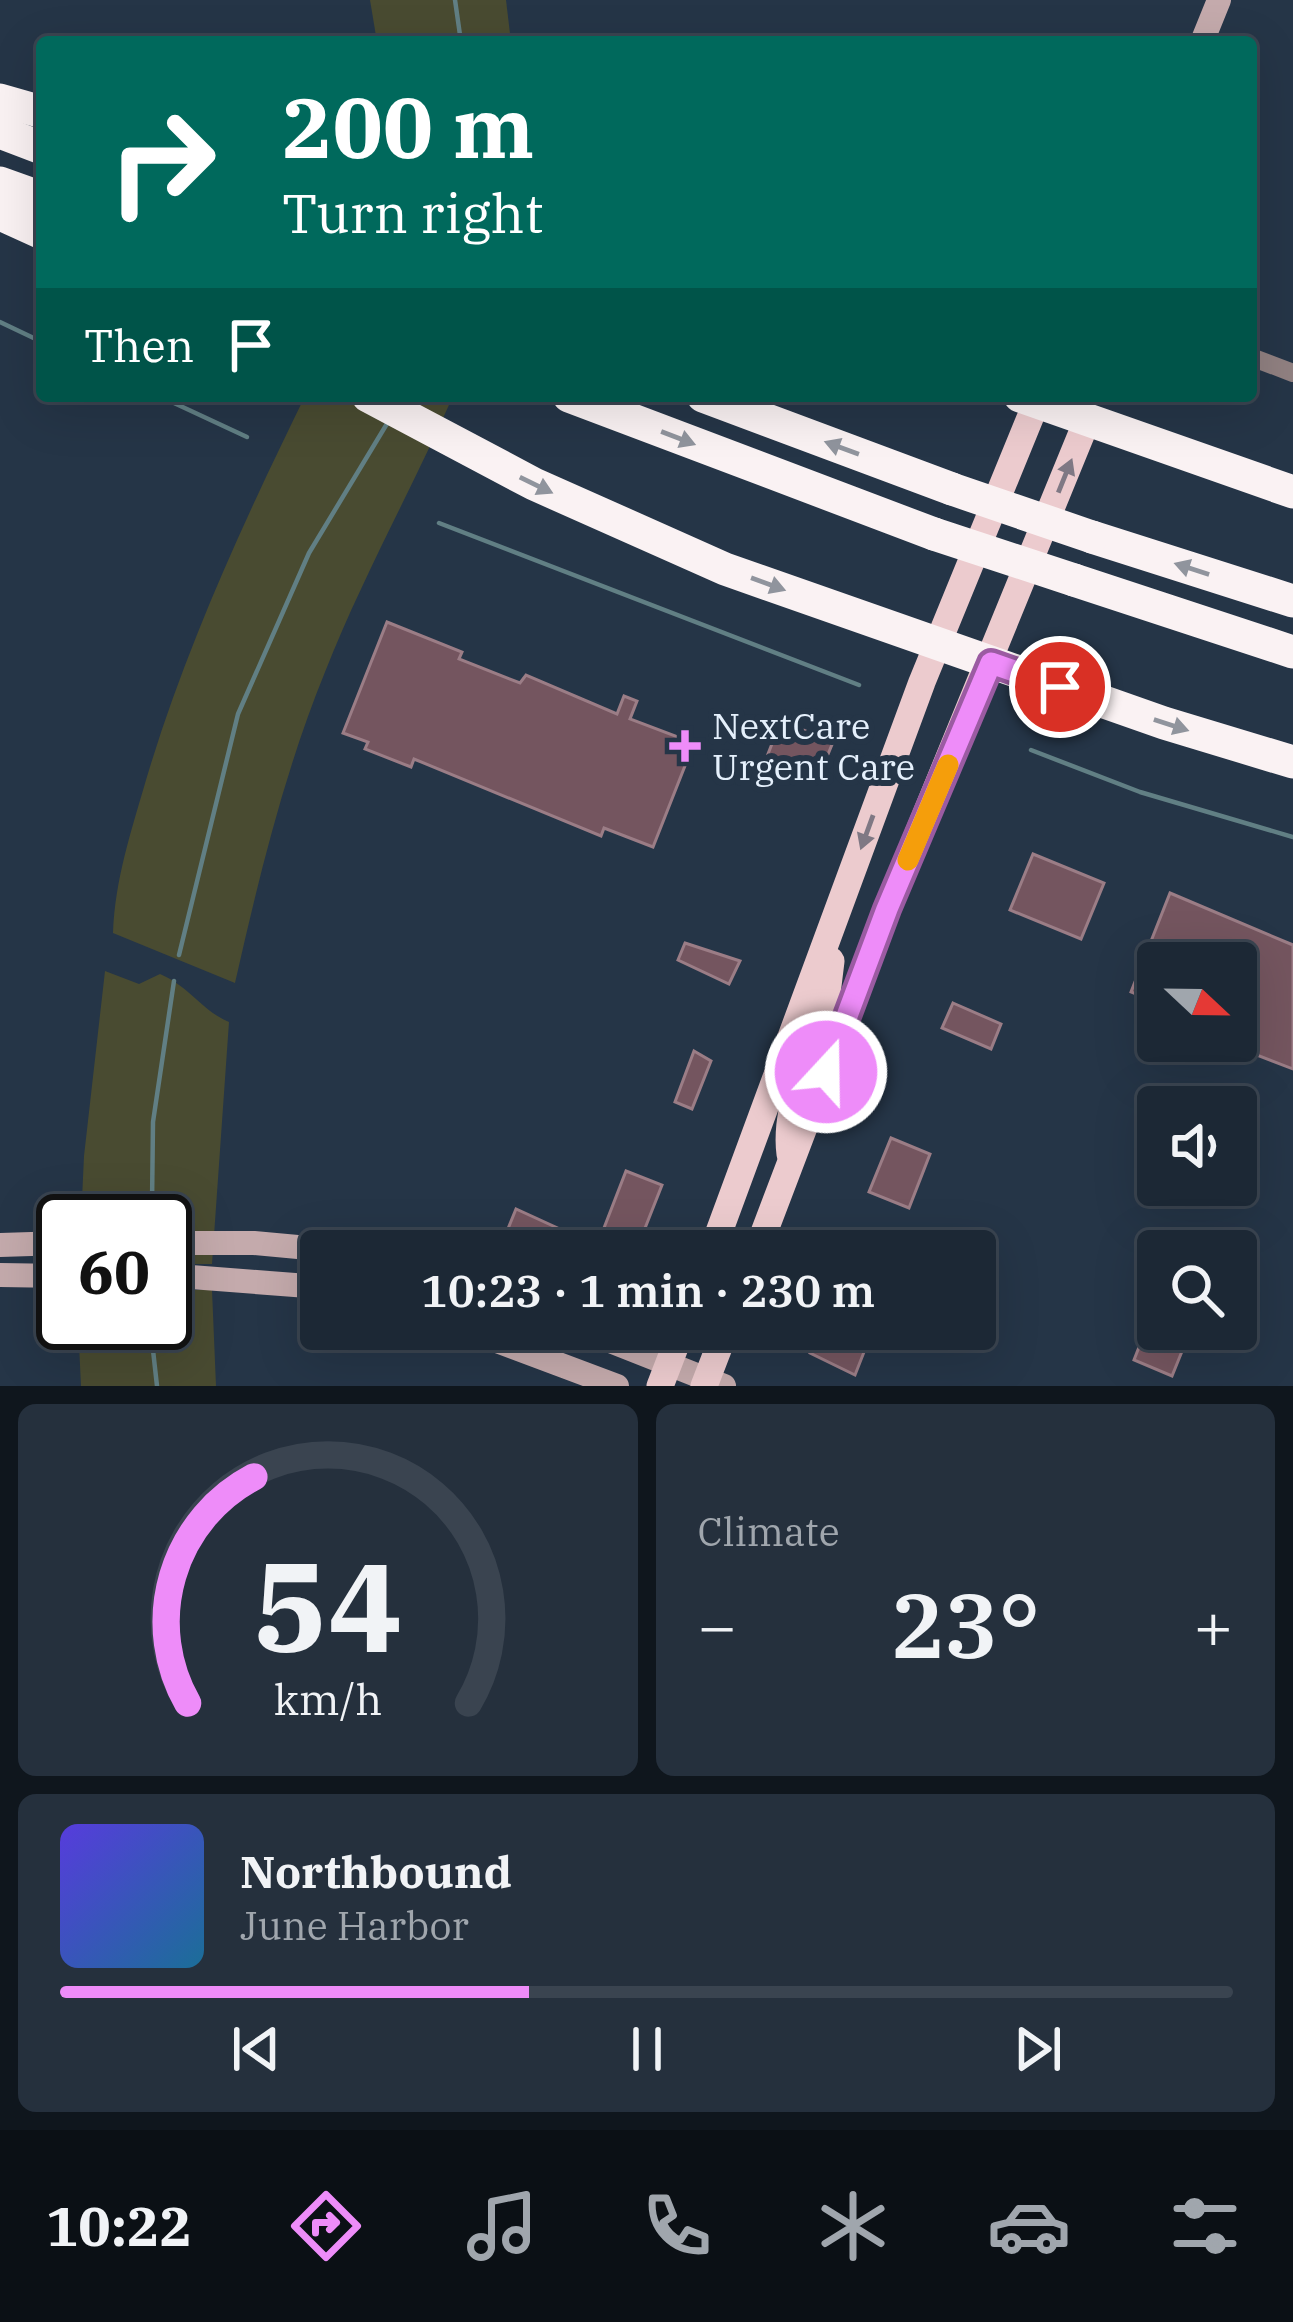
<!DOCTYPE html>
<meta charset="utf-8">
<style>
body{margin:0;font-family:"IBM Plex Serif",serif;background:#25303d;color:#f1f3f6;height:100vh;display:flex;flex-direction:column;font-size:45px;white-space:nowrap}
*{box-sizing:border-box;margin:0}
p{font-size:39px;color:#a0a6ad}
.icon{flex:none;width:66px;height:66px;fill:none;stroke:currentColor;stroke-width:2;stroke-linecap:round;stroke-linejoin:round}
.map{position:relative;height:1386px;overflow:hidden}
.details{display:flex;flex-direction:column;gap:18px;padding:18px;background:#0f161d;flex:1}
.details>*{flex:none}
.top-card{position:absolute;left:36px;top:36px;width:1221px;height:366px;border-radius:12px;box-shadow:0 12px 48px #0002,0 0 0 3px #3a4450;background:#00695c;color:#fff;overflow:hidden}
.needle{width:78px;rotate:112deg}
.tools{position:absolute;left:1137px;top:942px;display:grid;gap:24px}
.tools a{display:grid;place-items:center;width:120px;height:120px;border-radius:12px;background:#1c2835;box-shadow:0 12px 48px #0002,0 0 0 3px #3a4450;font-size:60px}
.speed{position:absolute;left:36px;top:1194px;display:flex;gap:24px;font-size:60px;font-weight:700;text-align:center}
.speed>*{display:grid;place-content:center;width:156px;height:156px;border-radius:50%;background:#1c2835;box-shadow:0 12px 48px #0002,0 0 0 3px #3a4450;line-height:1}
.speed .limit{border:6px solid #111;border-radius:18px;background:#fff;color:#111}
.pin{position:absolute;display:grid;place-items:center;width:102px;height:102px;color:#fff;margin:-51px;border:6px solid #fff;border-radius:50%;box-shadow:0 3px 12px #0007}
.me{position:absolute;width:132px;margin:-66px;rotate:21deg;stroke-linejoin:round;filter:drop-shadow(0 0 9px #0008)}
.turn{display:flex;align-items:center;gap:42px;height:252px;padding:0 48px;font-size:54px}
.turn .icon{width:156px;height:156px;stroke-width:2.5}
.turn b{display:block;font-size:84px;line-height:102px}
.then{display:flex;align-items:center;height:114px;padding:0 48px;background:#0003;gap:24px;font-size:45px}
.big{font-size:90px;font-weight:600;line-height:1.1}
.details .tile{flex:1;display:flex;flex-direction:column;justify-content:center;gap:18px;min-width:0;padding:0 42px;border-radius:18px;background:#25303d}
.details .dial{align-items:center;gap:0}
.dial svg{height:312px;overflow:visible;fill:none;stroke:#3a4450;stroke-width:7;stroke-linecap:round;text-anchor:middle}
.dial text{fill:#f1f3f6;stroke:none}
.song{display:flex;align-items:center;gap:36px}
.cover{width:144px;height:144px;border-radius:18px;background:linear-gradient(135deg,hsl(250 70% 55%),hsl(200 70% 35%))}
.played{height:12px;border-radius:6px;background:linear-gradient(90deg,#ee8cf9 40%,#3a4450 40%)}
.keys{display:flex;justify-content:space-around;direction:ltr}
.heat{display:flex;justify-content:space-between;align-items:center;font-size:66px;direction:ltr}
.details .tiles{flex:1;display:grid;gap:18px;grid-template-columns:1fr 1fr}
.tile:last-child{grid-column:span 2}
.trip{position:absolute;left:300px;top:1230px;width:696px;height:120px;border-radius:12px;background:#1c2835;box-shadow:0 12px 48px #0002,0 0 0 3px #3a4450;font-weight:600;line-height:120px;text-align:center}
.dock{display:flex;height:192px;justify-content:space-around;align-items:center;background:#0b1015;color:#a0a6ad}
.dock .icon{width:84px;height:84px}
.dock .on{color:#ee8cf9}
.dock b{font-size:54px;color:#f1f3f6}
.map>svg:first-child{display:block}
.green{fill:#494b31}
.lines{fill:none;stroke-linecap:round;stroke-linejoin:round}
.stream{stroke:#617f84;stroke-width:4.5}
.building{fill:#74555f;stroke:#9b7d86;stroke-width:3}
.street{stroke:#908081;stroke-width:18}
.secondary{stroke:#c4aaac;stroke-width:24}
.primary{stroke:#eccbce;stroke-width:27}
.highway{stroke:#faf2f3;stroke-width:33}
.highway-bridge{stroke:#faf2f3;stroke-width:33}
.oneway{fill:#90949d}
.oneway2{fill:#7f7884}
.route-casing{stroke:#9b5ba2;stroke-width:30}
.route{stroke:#ee8cf9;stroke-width:21}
.slow{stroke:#f59e0b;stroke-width:21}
.poi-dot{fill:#ee8cf9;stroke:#253547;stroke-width:4.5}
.labels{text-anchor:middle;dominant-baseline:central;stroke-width:12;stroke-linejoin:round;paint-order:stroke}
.poi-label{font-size:36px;fill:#e5f0fc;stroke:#253547;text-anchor:start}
</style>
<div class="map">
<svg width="1293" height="1386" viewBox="0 0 1293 1386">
<rect width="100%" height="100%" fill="#253547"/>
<g class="green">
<polygon points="370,0 506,0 511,42 377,42"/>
<path d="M305,396H453C412,489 362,578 325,672C284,773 259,877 235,983L113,933C115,879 131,832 146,780C186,646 244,521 305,396Z"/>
<path d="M105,971L139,984L160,974C189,986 201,1010 229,1022L212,1264H165V1221H81L84,1156Z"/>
<polygon points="165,1290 212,1290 216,1386 81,1386 78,1323 165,1323"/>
</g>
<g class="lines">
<g class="stream">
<polyline points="455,0 461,42"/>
<polyline points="0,322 42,342"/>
<polyline points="159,396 247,437"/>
<polyline points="439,523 859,685"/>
<polyline points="1031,750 1140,792 1293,837"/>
<polyline points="179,955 238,714 309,553 388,422"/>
<polyline points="152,1204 153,1122 174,981"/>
<polyline points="150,1323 157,1386"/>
</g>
</g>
<g class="building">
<polygon points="387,622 462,652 459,659 520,683 526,675 617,714 624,696 637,701 630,719 694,743 653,847 604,828 601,836 414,759 411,767 365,749 368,742 343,733"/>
<polygon points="781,721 833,742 820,774 768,754"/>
<polygon points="1033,854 1104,883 1081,939 1010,910"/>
<polygon points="1170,893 1293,945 1293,1069 1236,1047 1236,963 1158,963 1158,1003 1131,992"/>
<polygon points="685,943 740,961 729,984 678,960"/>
<polygon points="953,1003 1001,1024 991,1049 942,1028"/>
<polygon points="694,1051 711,1061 692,1109 675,1102"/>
<polygon points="891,1138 930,1154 909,1208 869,1192"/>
<polygon points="626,1171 662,1185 636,1251 499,1251 516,1209 597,1246"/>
<polygon points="1157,1301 1158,1329 1191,1329 1172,1376 1134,1360"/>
<polygon points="819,1329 873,1329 855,1375 810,1353"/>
</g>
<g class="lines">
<polyline class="street" points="1251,357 1293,373"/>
<g class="secondary">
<polyline points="1202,42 1219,0"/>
<polyline points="165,1243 254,1243 341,1251"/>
<polyline points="0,1245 63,1243"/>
<polyline points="0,1275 63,1276"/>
<polyline points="165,1275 321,1287"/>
<polyline points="465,1329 617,1386"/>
<polyline points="580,1329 724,1386"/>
</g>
<g class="primary">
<polyline points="819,1059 831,961"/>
<path d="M790,1154C784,1109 809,1077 794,1034"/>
<polyline points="712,1251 922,682 1037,401"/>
<polyline points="757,1251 887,909 1088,418"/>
<polyline points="660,1386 682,1329"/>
<polyline points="704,1386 726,1329"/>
</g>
<g class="highway">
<polyline points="0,100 42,112"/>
<polyline points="0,132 42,148"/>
<polyline points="0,183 42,198"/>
<polyline points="0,214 42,233"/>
<polyline points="368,396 534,484 725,569 1164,723 1293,762"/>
<polyline points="569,396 934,534"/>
<polyline points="703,396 952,489"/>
<polyline points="1020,396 1293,492"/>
<polyline points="1092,537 1293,601"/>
<polyline points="1074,580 1293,652"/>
</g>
<g class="highway-bridge">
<polyline points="952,489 1092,537"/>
<polyline points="934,534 1074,580"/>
</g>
</g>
<defs><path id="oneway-solid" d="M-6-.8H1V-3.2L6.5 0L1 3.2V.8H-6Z" transform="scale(3)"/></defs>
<g class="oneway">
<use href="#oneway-solid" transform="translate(678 438) rotate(21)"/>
<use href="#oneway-solid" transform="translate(842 448) rotate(-160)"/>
<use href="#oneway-solid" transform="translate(536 485) rotate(26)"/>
<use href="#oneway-solid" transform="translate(1192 569) rotate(-162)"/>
<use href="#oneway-solid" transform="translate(768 584) rotate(20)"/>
<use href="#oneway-solid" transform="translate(1171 725) rotate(18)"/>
</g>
<g class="oneway2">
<use href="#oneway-solid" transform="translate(1065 476) rotate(-68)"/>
<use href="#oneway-solid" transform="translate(867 832) rotate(110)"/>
</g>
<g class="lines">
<defs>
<polyline id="route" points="826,1072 887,909 991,663 1060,687"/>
</defs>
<use href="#route" class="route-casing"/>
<use href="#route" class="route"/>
<polyline class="slow" points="908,860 948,765"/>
</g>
<path class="poi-dot" d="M679 728h12v12h12v12h-12v12h-12v-12h-12v-12h12z"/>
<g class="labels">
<g class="poi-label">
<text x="712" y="725">NextCare<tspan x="712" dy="41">Urgent Care</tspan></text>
</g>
</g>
</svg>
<div class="tools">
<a><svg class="needle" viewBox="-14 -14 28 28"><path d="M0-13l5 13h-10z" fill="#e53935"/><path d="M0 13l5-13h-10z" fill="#a0a6ad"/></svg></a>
<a><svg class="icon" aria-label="sound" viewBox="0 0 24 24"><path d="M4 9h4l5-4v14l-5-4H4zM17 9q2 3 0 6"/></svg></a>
<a><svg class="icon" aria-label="search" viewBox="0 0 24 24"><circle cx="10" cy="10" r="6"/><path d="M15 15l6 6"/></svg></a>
</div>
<div class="speed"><div class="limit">60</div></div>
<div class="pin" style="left:1060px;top:687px;background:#d93025"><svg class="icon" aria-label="arrive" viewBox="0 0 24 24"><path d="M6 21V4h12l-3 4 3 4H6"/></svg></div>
<svg class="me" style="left:826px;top:1072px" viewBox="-20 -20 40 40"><circle r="17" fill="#ee8cf9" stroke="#fff" stroke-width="3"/><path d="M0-11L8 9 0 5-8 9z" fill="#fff"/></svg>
<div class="trip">10:23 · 1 min · 230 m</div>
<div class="top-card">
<div class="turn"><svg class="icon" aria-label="right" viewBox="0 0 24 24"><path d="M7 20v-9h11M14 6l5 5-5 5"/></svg><div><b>200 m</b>Turn right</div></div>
<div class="then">Then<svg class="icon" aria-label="arrive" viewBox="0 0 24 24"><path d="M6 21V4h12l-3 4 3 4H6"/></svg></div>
</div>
</div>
<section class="details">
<div class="tiles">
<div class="tile dial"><svg viewBox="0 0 100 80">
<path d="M14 69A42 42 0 1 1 86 69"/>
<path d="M14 69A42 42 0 0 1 31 11" stroke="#ee8cf9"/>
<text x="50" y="56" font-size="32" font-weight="700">54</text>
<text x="50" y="72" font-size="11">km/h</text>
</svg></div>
<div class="tile"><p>Climate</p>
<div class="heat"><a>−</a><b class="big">23°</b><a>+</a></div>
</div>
<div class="tile">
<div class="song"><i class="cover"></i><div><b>Northbound</b><p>June Harbor</p></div></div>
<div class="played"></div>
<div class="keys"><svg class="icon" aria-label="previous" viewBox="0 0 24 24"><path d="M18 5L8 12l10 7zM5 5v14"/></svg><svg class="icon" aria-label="pause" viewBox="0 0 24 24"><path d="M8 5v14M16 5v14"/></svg><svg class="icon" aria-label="next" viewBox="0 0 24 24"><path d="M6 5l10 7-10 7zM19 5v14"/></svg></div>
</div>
</div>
</section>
<nav class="dock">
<b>10:22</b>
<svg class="icon on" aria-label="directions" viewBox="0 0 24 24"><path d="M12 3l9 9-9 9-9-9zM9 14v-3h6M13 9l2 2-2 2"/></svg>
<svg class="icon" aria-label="music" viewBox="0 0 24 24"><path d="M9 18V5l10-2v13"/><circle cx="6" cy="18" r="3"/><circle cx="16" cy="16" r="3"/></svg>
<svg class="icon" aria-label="phone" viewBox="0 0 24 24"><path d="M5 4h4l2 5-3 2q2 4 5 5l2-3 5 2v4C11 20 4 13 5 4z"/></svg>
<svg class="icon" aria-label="climate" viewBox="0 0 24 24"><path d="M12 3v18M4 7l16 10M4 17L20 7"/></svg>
<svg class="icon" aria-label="car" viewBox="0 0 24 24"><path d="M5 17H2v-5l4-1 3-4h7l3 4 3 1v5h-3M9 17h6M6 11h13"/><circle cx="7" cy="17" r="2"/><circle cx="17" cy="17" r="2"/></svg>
<svg class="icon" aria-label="filters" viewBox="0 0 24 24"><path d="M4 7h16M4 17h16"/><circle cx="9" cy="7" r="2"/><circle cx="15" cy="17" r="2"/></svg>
</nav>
